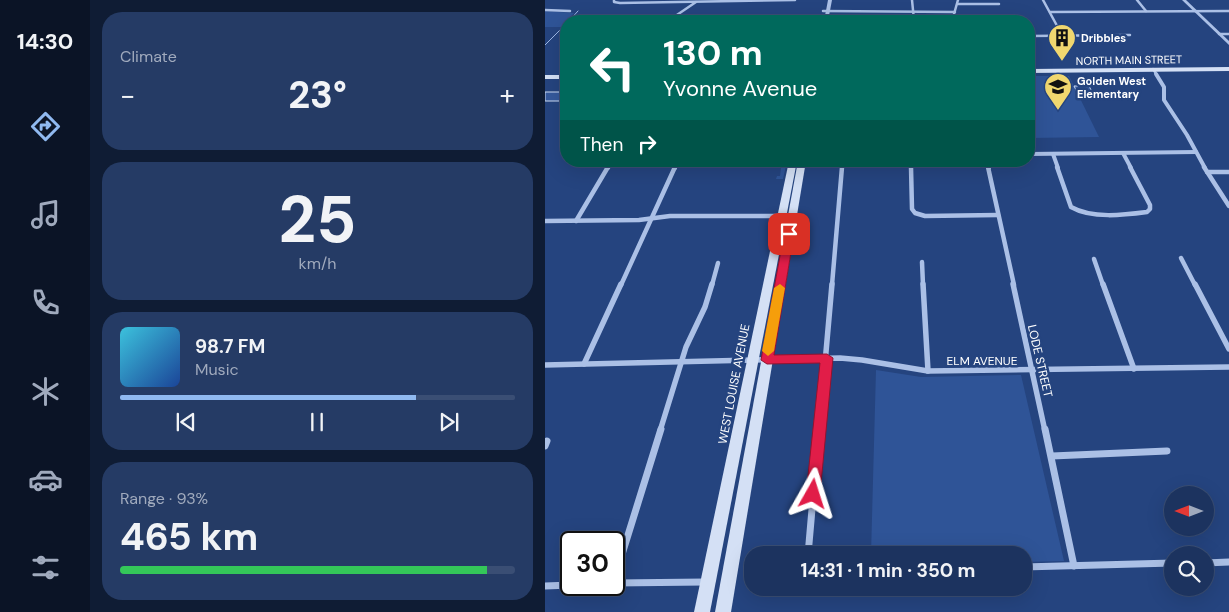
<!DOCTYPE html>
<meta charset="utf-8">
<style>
body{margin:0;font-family:"DM Sans",sans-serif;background:#253b65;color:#f1f3f6;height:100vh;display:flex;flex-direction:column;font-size:19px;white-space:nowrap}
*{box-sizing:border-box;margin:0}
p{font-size:16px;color:#a0aabd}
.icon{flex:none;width:28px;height:28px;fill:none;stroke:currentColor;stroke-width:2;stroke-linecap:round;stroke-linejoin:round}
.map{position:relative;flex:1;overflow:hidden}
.details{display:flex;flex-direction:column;gap:12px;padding:12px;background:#0f1c34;width:455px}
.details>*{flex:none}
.guide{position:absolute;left:15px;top:15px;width:475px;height:152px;border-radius:20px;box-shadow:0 5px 20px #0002,0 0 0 1px #3a4e74;background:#00695c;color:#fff;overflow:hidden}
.needle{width:32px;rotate:270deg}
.buttons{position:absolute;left:619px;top:486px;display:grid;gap:10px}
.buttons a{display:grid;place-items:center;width:50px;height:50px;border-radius:50%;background:#1c335f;box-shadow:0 5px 20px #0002,0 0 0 1px #3a4e74;font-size:25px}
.speed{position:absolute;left:15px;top:531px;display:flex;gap:10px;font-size:25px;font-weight:700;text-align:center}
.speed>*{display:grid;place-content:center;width:65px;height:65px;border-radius:50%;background:#1c335f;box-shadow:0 5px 20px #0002,0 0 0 1px #3a4e74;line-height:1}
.speed .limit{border:2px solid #111;border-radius:8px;background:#fff;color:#111}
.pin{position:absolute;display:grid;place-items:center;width:42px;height:42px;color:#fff;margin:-21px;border-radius:10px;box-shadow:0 2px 8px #0006}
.me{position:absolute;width:55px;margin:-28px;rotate:6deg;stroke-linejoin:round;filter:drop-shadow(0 0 4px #0008)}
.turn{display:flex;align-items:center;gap:18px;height:105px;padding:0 20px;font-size:22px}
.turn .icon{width:65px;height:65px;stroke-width:2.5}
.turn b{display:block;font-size:35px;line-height:42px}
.then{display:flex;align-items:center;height:48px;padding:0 20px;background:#0003;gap:10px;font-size:19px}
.big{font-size:38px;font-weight:700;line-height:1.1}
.details .card{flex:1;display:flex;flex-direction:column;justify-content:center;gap:8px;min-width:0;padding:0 18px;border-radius:20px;background:#253b65}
.details .dial{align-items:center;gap:0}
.dial b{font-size:65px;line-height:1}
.song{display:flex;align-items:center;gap:15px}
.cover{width:60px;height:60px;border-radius:8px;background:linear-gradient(135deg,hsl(190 70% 55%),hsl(220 70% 35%))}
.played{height:5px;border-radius:2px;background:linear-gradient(90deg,#90b9f0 75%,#3a4e74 75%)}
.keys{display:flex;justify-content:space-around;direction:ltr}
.heat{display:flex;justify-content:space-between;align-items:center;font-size:28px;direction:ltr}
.charge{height:8px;border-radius:4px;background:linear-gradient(90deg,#34c759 93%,#3a4e74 0)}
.trip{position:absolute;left:199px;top:546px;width:288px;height:50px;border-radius:20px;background:#1c335f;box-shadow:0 5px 20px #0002,0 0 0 1px #3a4e74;font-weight:700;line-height:50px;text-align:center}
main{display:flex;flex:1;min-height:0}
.dock{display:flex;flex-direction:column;width:90px;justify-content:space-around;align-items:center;background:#0b1426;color:#a0aabd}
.dock .icon{width:35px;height:35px}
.dock .selected{color:#90b9f0}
.dock b{font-size:22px;color:#f1f3f6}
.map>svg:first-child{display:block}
.green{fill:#2f5497}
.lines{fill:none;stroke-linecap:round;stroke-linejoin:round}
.stream{stroke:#9fbae7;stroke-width:1}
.building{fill:#35599c;stroke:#cedcf5}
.minor-far4{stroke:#abc0e6;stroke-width:2.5}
.minor-far3{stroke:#abc0e6;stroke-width:4}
.minor-far2{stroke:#abc0e6;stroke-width:4.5}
.minor-far1{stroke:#abc0e6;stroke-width:5.5}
.minor{stroke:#abc0e6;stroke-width:7}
.tertiary{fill:#abc0e6;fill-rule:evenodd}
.secondary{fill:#d4e0f5;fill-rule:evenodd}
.route{fill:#e11d48;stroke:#92132f}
.slow{fill:#f59e0b}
.labels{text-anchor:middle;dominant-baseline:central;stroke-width:5;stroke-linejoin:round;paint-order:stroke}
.far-poi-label{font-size:11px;font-weight:bold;fill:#fff;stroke:#25447f;text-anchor:start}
.far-street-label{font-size:11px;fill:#fff;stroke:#25447f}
.street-label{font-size:12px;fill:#fff;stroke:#25447f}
</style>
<main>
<nav class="dock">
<b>14:30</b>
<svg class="icon selected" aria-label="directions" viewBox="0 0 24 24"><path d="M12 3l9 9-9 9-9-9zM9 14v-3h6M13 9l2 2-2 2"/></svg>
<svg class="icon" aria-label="music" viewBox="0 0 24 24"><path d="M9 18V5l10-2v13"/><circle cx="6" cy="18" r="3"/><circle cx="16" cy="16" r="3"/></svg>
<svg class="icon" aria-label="phone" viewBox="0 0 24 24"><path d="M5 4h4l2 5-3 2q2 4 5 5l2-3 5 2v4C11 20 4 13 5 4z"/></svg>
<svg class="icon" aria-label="climate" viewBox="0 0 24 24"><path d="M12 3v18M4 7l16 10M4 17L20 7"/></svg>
<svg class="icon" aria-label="car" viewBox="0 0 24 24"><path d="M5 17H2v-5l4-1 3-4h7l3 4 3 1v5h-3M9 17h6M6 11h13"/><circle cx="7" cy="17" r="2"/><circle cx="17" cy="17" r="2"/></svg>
<svg class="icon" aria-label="filters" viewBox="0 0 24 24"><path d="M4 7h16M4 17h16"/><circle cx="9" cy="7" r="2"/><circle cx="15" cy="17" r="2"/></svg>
</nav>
<section class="details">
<div class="card"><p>Climate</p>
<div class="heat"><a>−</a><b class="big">23°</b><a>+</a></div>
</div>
<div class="card dial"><b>25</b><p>km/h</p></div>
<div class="card">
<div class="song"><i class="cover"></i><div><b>98.7 FM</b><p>Music</p></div></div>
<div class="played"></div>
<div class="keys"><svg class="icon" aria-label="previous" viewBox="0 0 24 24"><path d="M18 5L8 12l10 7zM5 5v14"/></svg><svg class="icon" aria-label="pause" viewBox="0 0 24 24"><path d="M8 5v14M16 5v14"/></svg><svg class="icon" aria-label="next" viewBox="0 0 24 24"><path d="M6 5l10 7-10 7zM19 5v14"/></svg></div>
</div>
<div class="card"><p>Range · 93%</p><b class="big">465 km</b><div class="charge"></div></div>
</section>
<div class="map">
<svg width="684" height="612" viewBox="0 0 684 612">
<rect width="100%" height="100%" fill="#25447f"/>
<g class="green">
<polygon points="0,11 29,13 17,27 0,27"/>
<polygon points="484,76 524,76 554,137 484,138"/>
<polygon points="210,161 242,161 238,179 231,179 232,176 235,176 236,168 208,168"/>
<polygon points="331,370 376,377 476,375 519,561 478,562 478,555 326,555"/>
</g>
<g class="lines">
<g class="stream">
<polyline points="24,21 33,11"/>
<polyline points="0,45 21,24"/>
</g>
</g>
<g class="building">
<polygon points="529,86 544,86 549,96 534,96"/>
<polygon points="0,92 21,92 21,97 18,101 0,101"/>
</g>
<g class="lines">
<g class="minor-far4">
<polyline points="69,0 69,2 75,3 250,0"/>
<polyline points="367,0 369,20"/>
<polyline points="498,0 517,35"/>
<polyline points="592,0 601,11"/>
<polyline points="413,4 454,4"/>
<polyline points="0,10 25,11"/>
<polyline points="278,11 410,12"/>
<polyline points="505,12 684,11"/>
<polyline points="123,21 151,2"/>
<polyline points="411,21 409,14 413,0"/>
<polyline points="674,34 684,34"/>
<polyline points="484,36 585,35"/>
<polyline points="608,69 612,75"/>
</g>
<g class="minor-far3">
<polyline points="611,74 619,87 619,100 642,135 660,168"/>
<polyline points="578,153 586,168"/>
<polyline points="484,154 651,152"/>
<polyline points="508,154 513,168"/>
<polyline points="366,161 366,168"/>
<polyline points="442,161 444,168"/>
<polyline points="63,168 67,161"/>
<polyline points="130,168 133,161"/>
<polyline points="297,168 298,161"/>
</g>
<g class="minor-far2">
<polyline points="366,167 367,209 370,213 380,216 453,215"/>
<polyline points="443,167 469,285"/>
<path d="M512,167L526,207C547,219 579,215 602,212L605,209V205L585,167"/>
<polyline points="659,167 684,206"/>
<polyline points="662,172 684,172"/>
<polyline points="0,221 94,220 125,216 247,216"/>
<polyline points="31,221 63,167"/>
<polyline points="636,258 650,285"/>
<polyline points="549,259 558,285"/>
<polyline points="377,262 378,285"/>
<polyline points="76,285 130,167"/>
<polyline points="167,285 173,263"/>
<polyline points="287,285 297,167"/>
</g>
<g class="minor-far1">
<polyline points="378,284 383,371"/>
<polyline points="468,284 500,431"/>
<polyline points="558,284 589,369"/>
<polyline points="650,284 684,349"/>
<polyline points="39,364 76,284"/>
<polyline points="0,365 295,358 317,360 383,371 684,367"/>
<polyline points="115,431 141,347 160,307 167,284"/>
<polyline points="274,431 287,284"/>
</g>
<g class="minor">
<polyline points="500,429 529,566"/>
<polyline points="0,446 2,441"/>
<polyline points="507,456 622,451"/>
<polyline points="263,555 274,429"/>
<polyline points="660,563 684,562"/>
<polyline points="478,567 628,563"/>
<polyline points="69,580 116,429"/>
<polyline points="69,583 160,582"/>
<polyline points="0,586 26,585"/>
</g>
<g class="tertiary">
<polygon points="283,0 287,0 283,21 279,21"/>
<polygon points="637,0 641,0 684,41 684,45"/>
</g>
<g class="secondary">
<polygon points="684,67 684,71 484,73 484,69"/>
<rect x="0" y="75" width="21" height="4"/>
<polygon points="244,161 252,161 165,612 149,612"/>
<polygon points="253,161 261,161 186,612 170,612"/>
</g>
</g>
<polygon class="route" points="244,231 249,234 229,355 282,354 288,358 275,494 273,498 268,500 263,498 261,494 275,363 222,364 216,360 239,234"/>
<polygon class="slow" points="235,284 240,288 229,351 223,356 217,351 229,288"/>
<defs>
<symbol id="building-pin" viewBox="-11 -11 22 30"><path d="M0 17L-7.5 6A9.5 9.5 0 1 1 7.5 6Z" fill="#f0d76f" stroke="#25447f"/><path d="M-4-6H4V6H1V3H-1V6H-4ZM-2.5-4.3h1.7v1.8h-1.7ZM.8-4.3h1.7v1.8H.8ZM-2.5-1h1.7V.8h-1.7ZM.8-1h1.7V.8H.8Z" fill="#111"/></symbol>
<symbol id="school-pin" viewBox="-11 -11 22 30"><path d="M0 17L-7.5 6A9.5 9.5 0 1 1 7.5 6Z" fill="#f0d76f" stroke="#25447f"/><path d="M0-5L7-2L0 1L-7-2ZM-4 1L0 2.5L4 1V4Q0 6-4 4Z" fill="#111"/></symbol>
</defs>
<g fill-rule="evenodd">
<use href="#building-pin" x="501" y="22" width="32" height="43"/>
<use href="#school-pin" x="497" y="71" width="32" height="43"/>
</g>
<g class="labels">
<g class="far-poi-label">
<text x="536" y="38">Dribbles</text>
<text x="532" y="81">Golden West<tspan x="532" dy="13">Elementary</tspan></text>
</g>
<g class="far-street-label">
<text transform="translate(584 60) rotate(-1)">NORTH MAIN STREET</text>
</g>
<g class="street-label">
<text x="437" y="361">ELM AVENUE</text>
<text transform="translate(495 361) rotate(77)">LODE STREET</text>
<text transform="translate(189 384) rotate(-79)">WEST LOUISE AVENUE</text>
</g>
</g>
</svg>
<div class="buttons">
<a><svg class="needle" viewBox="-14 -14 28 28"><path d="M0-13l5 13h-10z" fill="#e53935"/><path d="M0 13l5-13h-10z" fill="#a0aabd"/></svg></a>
<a><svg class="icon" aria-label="search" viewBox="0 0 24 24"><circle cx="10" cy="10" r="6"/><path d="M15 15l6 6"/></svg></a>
</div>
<div class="speed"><div class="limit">30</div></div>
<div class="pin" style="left:244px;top:234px;background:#d93025"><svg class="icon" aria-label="arrive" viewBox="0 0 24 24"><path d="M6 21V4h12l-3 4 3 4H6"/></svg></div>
<svg class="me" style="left:268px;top:494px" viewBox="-20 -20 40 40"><path d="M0-17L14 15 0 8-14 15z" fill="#e11d48" stroke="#fff" stroke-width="4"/></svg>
<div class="trip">14:31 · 1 min · 350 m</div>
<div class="guide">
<div class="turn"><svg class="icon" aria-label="left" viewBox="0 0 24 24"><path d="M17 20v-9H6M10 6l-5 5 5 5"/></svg><div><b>130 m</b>Yvonne Avenue</div></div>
<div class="then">Then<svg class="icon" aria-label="right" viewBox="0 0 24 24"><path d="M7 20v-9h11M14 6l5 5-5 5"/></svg></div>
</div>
</div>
</main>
